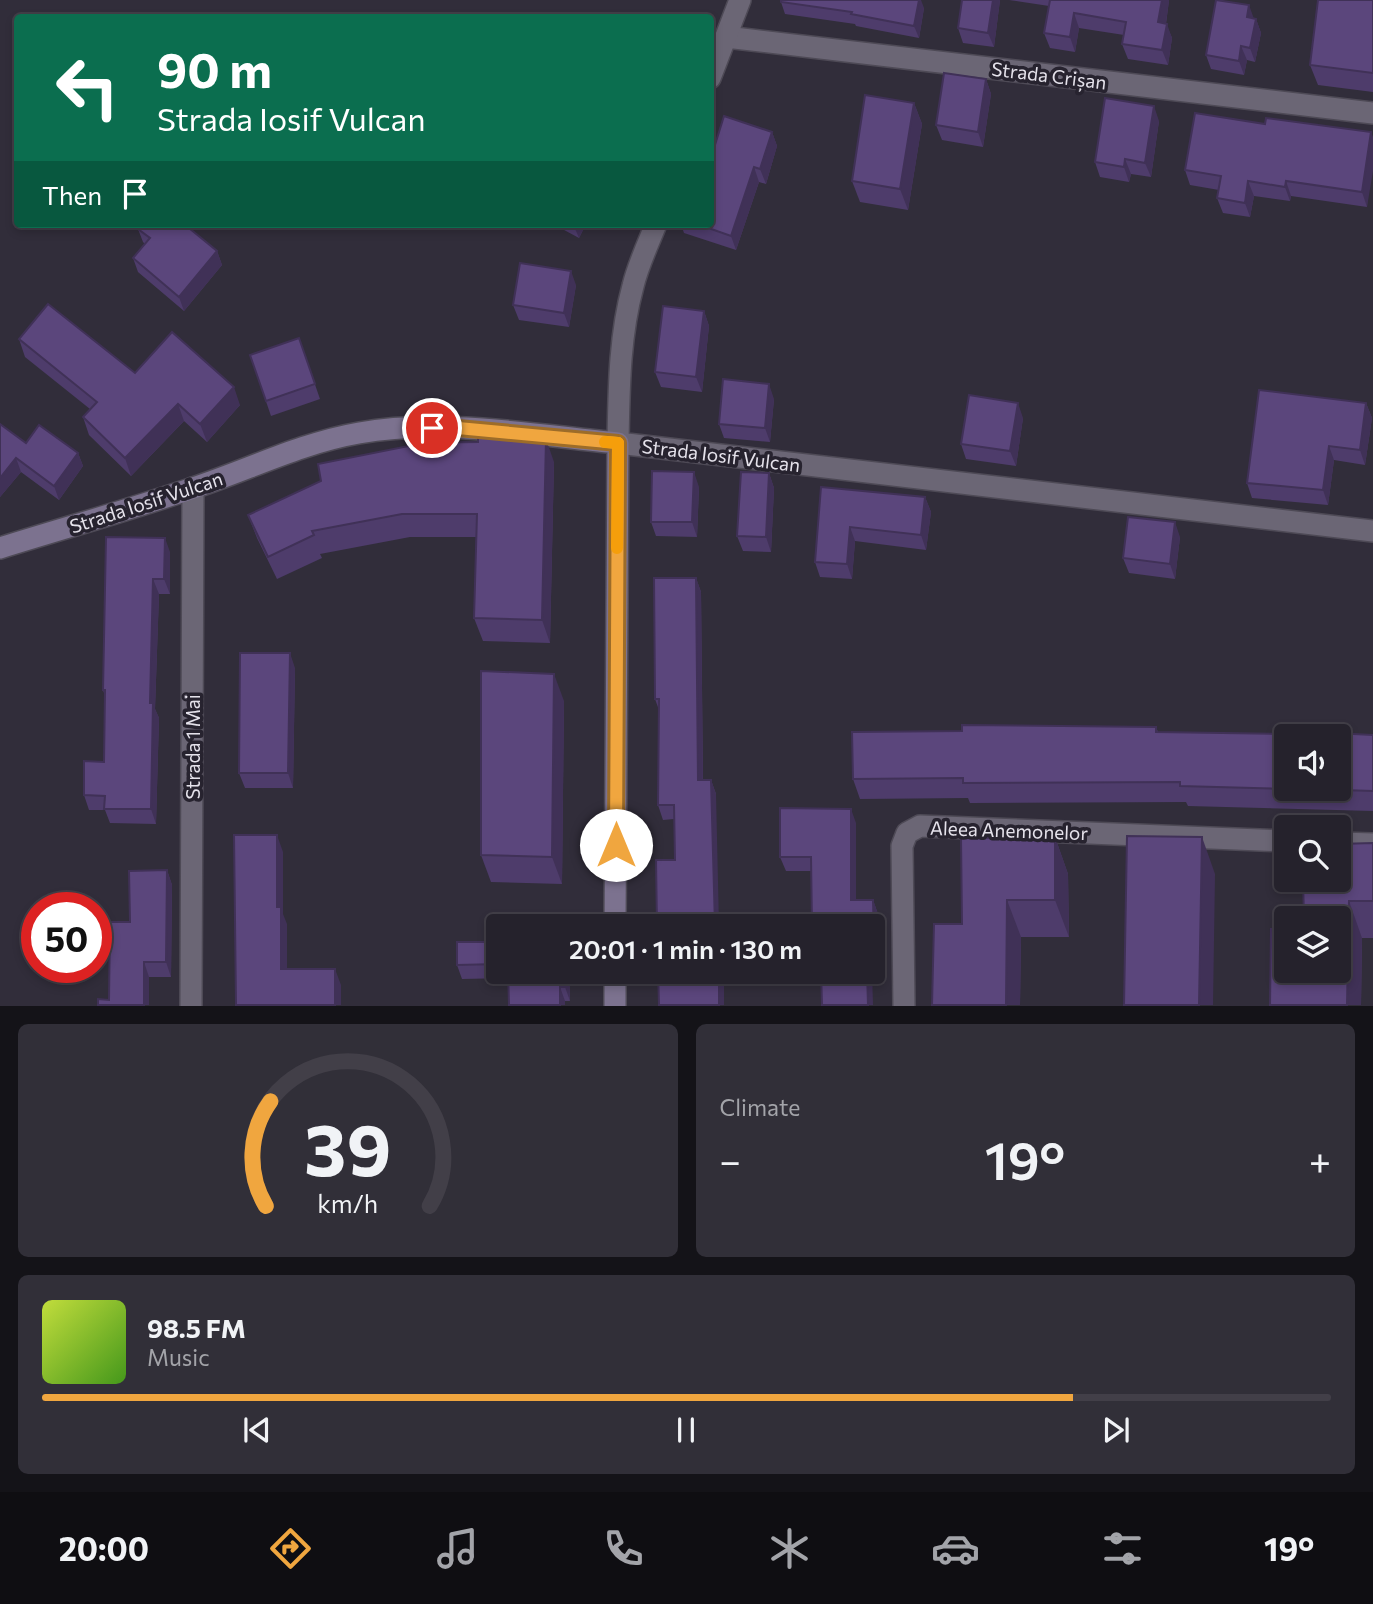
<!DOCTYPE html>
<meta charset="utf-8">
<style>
body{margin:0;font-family:Commissioner,sans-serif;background:#312f38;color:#f1f3f6;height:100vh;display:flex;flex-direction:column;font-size:26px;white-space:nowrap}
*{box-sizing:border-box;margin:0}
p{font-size:23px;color:#a3a4a9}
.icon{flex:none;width:38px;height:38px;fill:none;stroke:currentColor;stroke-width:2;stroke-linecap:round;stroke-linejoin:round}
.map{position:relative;height:1006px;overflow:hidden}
.side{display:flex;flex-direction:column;gap:18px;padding:18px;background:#141318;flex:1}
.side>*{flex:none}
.guide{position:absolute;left:14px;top:14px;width:700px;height:214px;border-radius:7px;box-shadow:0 4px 10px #0003,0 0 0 2px #423f48;background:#0b6e4f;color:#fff;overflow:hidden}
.controls{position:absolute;left:1274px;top:724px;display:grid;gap:14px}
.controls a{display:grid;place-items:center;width:77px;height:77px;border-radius:7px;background:#25222c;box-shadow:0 4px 10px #0003,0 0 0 2px #423f48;font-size:35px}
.speed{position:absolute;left:21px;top:892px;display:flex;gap:14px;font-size:35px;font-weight:700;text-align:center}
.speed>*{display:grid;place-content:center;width:91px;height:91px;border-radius:50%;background:#25222c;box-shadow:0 4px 10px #0003,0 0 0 2px #423f48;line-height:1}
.speed .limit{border:10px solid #d22;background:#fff;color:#111}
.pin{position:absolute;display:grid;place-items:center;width:60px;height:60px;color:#fff;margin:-30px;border:4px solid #fff;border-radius:50%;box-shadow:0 2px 7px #0007}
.me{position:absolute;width:77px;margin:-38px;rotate:0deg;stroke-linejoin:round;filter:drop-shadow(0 0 5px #0008)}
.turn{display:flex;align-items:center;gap:24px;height:147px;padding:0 28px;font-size:32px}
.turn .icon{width:91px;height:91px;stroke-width:2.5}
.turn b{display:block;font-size:49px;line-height:60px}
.then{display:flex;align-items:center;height:66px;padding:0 28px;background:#0003;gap:14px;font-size:26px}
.big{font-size:52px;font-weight:600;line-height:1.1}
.side .tile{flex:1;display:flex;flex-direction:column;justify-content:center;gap:10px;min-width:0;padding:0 24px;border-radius:10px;background:#312f38}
.side .dial{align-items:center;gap:0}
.dial svg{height:182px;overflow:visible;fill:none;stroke:#423f48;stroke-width:7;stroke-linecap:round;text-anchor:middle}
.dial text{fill:#f1f3f6;stroke:none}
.song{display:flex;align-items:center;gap:21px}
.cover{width:84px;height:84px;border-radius:10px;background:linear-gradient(135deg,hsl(70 70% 55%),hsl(100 70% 35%))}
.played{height:7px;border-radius:4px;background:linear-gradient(90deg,#f0a63f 80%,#423f48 80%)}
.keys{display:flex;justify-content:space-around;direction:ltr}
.heat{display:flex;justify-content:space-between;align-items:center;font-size:38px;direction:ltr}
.side .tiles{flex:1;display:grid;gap:18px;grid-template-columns:1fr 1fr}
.tile:last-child{grid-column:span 2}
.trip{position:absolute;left:486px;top:914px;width:399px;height:70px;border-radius:7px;background:#25222c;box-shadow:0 4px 10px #0003,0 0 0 2px #423f48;font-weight:600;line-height:70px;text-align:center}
.menu{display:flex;height:112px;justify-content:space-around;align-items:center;background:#0f0e12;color:#a3a4a9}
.menu .icon{width:49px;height:49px}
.menu .on{color:#f0a63f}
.menu b{font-size:32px;color:#f1f3f6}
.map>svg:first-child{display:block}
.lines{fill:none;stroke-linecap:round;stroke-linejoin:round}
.minor-casing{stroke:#4e4a56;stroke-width:24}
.tertiary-casing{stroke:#4e4a56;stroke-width:24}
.secondary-casing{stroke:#4e4a56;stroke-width:24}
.minor{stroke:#6b6675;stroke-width:21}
.tertiary{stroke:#6b6675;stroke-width:21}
.secondary{stroke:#7c728f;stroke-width:21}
.wall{fill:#4e3c6b;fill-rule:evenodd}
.shaded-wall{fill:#403157}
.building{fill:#5b467c;stroke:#403157;stroke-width:2}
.route-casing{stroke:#9c6c29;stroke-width:18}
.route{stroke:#f0a63f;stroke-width:12}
.slow{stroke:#f59e0b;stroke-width:12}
.labels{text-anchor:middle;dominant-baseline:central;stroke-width:7;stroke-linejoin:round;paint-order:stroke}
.street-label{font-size:19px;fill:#e5e2eb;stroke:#27232f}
</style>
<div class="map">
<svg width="1373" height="1006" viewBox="0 0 1373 1006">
<rect width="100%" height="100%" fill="#312d3a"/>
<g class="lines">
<defs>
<g id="minor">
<polyline points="726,37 1373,113"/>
<polyline points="1339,843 1373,844"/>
<polyline points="191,1006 193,488"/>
<polyline points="904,1006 902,846 907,833 920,826 1286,841"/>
</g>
<g id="tertiary">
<polyline points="710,78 740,0"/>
<path d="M656,224C648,244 638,265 633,286C619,337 619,391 618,443L1373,531"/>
</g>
<g id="secondary">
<path d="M0,548C64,528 129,510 193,488C248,470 301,443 359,433C442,418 534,435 618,443L615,926"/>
<polyline points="615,1006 615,971"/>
</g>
</defs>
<use href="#minor" class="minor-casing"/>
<use href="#tertiary" class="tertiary-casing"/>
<use href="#secondary" class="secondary-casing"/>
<use href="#minor" class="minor"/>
<use href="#tertiary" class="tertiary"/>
<use href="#secondary" class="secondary"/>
</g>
<g class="wall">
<polygon points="962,0 1000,0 994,47 963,43 958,28"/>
<polygon points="1009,0 1169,0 1166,24 1172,38 1168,65 1128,59 1122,44 1124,35 1079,28 1075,52 1050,48 1044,33 1049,6"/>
<polygon points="1373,0 1373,92 1318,85 1310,65"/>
<polygon points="781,2 924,8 919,38 856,26 855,24 785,14"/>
<polygon points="1254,19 1256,19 1261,33 1255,62 1247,60 1244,75 1211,69 1206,55"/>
<polygon points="986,79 991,94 983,147 942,140 936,125"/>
<polygon points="914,103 922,124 908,210 860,202 852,181"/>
<polygon points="1159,121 1151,177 1131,174 1129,182 1100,177 1095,162"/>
<polygon points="1265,124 1371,132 1367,207 1291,196 1290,201 1254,196 1250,217 1223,213 1217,198 1219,190 1190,185 1185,170"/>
<polygon points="772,132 777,146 766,184 759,182 736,250 684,233 681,224 710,224"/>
<polygon points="553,224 586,224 579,238"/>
<polygon points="138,229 217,251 222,265 184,311 138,272 133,258 145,244 143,242"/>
<polygon points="576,285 569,327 519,320 513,305"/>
<polygon points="704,311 709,326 702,392 661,387 655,372"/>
<polygon points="299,338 320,399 271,416 250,355"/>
<polygon points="19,339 135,373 240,405 207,442 184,421 131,476 89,435 83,417 90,409 25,357"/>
<polygon points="774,399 770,442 724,438 719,424"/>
<polygon points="1366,403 1372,418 1365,465 1334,460 1328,505 1252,498 1247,483"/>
<polygon points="1023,418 1016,466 966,459 961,444"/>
<polygon points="0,424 26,443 78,453 83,466 59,500 21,472 0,497"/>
<polygon points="554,462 550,643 483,641 474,618 476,537 410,537 320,554 322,558 277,579 257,538 248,515"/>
<polygon points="769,473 774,488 771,552 743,551 737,536"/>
<polygon points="699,487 697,537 656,536 651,522"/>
<polygon points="821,487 925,497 931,512 926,550 855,541 852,579 820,577 815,562"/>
<polygon points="106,537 170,552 170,594 159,594 155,709 159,718 156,824 110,823 105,810 89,810 84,795 104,762 105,696 103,690"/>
<polygon points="1180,537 1175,579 1129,573 1123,558"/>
<polygon points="696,578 701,592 703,780 711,780 716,794 675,860 674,819 663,820 658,805 659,710 655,699"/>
<polygon points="295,668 293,788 245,788 239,773"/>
<polygon points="564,701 562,884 491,882 481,855"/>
<path d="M1156,727L1158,732L1373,735V811L1188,806L1186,802L970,803L968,798L860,799L853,779L962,731ZM1286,737L1339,789H1286Z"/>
<polygon points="856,823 856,900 873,900 878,914 879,951 873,952 873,926 812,871 786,871 780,857"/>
<polygon points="1055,837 1068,874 1069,937 1021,937 1020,1005 932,1005 962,924"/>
<polygon points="1373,843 1373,938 1362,938 1361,1005 1270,1005 1286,971 1339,919"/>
<polygon points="167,870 172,885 171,977 149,977 149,1005 109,1000 130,922"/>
<polygon points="499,942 499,971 569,971 570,1001 565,1001 508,978 462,979 457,965"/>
</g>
<g class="shaded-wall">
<polygon points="919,0 921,0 924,8 919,38 914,26"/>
<polygon points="993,0 1000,0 994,47 988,33"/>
<polygon points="1162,0 1169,0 1169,1 1164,37 1158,22"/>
<polygon points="1249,5 1254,19 1247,17"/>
<polygon points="1074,13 1079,28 1075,52 1070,37"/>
<polygon points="1256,19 1261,33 1255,62 1250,48"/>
<polygon points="1167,24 1172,38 1168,65 1162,50"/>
<polygon points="1241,46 1247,60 1244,75 1239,61"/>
<polygon points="986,79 991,94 983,147 978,132"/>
<polygon points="914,103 922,124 908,210 900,189"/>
<polygon points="1154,106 1159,121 1151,177 1145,163"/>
<polygon points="772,132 777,146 766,184 760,169"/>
<polygon points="1371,132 1373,137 1373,171 1367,207 1362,192"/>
<polygon points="1125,159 1131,174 1129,182 1124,167"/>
<polygon points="754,167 759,182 736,250 731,236"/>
<polygon points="1248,181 1254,196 1250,217 1245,203"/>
<polygon points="1286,181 1291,196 1290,201 1285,187"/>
<polygon points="573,224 586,224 579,238"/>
<polygon points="217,251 222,265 184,311 179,297"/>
<polygon points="571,271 576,285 569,327 564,313"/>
<polygon points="704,311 709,326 702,392 696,377"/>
<polygon points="769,384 774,399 770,442 765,428"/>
<polygon points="234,387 240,405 207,442 200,424"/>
<polygon points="1018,403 1023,418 1016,466 1010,451"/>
<polygon points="1366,403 1372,418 1365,465 1360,450"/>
<polygon points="178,404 184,421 131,476 125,458"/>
<polygon points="546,439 554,462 550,643 542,620"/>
<polygon points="1329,446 1334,460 1328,505 1323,490"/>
<polygon points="78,453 83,466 59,500 54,486"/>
<polygon points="16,458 21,472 0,497 0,478"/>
<polygon points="694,472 699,487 697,537 692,522"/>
<polygon points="769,473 774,488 771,552 766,537"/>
<polygon points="925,497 931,512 926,550 921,535"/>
<polygon points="1175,522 1180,537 1175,579 1170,564"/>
<polygon points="850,527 855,541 852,579 847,564"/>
<polygon points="165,538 170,552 170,594 164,579"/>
<polygon points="696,578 701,592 703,795 698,780"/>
<polygon points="153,579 159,594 155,709 159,718 156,824 151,809 150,703"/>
<polygon points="290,653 295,668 293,788 288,773"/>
<polygon points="554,674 564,701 562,884 552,857"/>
<polygon points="711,780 716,794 719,926 715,926"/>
<polygon points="851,809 856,823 856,915 851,900"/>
<polygon points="277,835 283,852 283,914 287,924 287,985 281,969 277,907"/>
<polygon points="1055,837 1068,874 1069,937 1055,900"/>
<polygon points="1202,837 1215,874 1213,1005 1199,1005"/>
<polygon points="167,870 172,885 171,977 166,962"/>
<polygon points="873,900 878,914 879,951 874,937"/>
<polygon points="1007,900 1021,937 1020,1005 1006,1005"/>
<polygon points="1349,901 1362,938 1361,1005 1347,1005"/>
<polygon points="144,962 149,977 149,1005 144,1005"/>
<polygon points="335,969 341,985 341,1005 335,1005"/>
<polygon points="565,971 569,971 570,1001 565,987"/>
<rect x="719" y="971" width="5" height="34"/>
<polygon points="867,971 872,971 873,1005 868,1005"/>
<polygon points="560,987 565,1001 565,1005 560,1005"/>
</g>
<g class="building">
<polygon points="781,0 919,0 914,26 851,14 852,12 781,2"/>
<polygon points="962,0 993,0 988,33 958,28"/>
<polygon points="1050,0 1162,0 1158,22 1167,24 1162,50 1122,44 1126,22 1074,13 1070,37 1044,33"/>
<polygon points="1216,0 1249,5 1247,17 1256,19 1250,48 1241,46 1239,61 1206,55"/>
<polygon points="1318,0 1373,0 1373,73 1310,65"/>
<polygon points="944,73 986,79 978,132 936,125"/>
<polygon points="865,95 914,103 900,189 852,181"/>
<polygon points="1105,98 1154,106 1145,163 1125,159 1124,167 1095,162"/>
<polygon points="1195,113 1265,124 1266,118 1371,132 1362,192 1286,181 1285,187 1248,181 1245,203 1217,198 1221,176 1185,170"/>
<polygon points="724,116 772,132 760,169 754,167 731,236 697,224 710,224 710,161"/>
<polygon points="142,224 184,224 217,251 179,297 133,258 150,238 138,229"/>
<polygon points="520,263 571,271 564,313 513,305"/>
<polygon points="48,304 135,373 172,332 234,387 200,424 178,404 125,458 83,417 97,402 19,339"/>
<polygon points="663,306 704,311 696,377 655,372"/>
<polygon points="299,338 315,384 266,401 250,355"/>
<polygon points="723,379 769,384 765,428 719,424"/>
<polygon points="1259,390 1366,403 1360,450 1329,446 1323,490 1247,483"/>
<polygon points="969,395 1018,403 1010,451 961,444"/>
<polygon points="0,424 26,443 39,425 78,453 54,486 16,458 0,478"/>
<polygon points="478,437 546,439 542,620 474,618 477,514 402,514 312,531 314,535 268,557 248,515 321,481 318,464 409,446 409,443 478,442"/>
<polygon points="652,471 694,472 692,522 651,522"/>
<polygon points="741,472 769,473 766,537 737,536"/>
<polygon points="821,487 925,497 921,535 850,527 847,564 815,562"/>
<polygon points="1128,517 1175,522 1170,564 1123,558"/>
<polygon points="106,537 165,538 164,579 153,579 150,703 153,703 151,809 104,809 105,796 84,795 84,761 104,762 105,690 103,690"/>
<polygon points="654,578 696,578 698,780 711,780 715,926 657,926 656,860 675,860 674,805 658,805 659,699 655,699"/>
<polygon points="240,653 290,653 288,773 239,773"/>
<polygon points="481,671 554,674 552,857 481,855"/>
<polygon points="962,725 1156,727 1156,732 1295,734 1295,731 1373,735 1373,791 1309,789 1339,789 1339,737 1286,737 1286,789 1180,786 1180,782 963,783 963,778 853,779 852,732 962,731"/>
<polygon points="780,808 851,809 851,900 873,900 874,937 873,926 812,926 811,857 780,857"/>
<polygon points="234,835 277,835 277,907 281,907 281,969 335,969 335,1005 236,1005"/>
<polygon points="1127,836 1202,837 1199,1005 1124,1005"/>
<polygon points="1055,837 1055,900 1007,900 1006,1005 932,1005 934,924 962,924 961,838"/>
<polygon points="1373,843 1373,901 1349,901 1347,1005 1270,1005 1271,929 1286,929 1286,971 1339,971 1339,919 1304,919 1303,880 1339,880 1339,844"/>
<polygon points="167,870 166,962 144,962 144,1005 98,1005 98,999 109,1000 110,922 130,922 129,871"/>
<polygon points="457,942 499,942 499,964 457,965"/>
<polygon points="508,971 565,971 565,987 560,987 560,1005 509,1005"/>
<polygon points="658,971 719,971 719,1005 659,1005"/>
<polygon points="821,971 867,971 868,1005 822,1005"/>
</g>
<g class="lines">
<defs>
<polyline id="route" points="432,428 458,428 618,443 616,845"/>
</defs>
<use href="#route" class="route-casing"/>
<use href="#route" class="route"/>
<polyline class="slow" points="605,442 618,443 617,548"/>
</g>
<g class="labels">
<g class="street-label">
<text transform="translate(1049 75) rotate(7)">Strada Crișan</text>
<text transform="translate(721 455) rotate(7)">Strada Iosif Vulcan</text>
<text transform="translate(146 502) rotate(-18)">Strada Iosif Vulcan</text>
<text transform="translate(192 747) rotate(-90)">Strada 1 Mai</text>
<text transform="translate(1009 830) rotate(2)">Aleea Anemonelor</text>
</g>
</g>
</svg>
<div class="controls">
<a><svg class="icon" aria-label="sound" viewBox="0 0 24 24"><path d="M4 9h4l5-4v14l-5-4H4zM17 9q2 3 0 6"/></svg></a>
<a><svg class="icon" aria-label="search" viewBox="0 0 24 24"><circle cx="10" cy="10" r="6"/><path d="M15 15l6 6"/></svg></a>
<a><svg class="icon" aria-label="layers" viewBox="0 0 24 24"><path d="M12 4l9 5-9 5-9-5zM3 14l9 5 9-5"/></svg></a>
</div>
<div class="speed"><div class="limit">50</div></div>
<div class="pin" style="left:432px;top:428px;background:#d93025"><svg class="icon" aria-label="arrive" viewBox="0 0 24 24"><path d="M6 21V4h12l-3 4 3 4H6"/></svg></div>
<svg class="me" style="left:616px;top:845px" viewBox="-20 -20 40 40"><circle r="19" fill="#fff"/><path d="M0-13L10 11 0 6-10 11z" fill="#f0a63f"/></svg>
<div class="trip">20:01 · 1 min · 130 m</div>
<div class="guide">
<div class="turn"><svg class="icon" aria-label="left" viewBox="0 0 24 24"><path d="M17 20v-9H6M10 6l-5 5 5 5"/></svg><div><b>90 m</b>Strada Iosif Vulcan</div></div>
<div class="then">Then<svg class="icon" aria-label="arrive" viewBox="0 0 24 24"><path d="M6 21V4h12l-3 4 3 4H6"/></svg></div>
</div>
</div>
<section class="side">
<div class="tiles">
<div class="tile dial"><svg viewBox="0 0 100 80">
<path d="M14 69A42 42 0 1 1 86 69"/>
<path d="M14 69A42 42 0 0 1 16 23" stroke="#f0a63f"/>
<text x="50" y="56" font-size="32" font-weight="700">39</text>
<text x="50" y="72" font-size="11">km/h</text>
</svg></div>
<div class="tile"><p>Climate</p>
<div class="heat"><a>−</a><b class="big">19°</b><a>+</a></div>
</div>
<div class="tile">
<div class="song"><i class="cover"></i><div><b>98.5 FM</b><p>Music</p></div></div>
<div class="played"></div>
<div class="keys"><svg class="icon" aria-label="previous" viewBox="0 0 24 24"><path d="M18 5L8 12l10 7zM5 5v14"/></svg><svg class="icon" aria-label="pause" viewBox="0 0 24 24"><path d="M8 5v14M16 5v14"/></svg><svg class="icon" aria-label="next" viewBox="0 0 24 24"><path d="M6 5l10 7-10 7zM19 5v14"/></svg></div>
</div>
</div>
</section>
<nav class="menu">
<b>20:00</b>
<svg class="icon on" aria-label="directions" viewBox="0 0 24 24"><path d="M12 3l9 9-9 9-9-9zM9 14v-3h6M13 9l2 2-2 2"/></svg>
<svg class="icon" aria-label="music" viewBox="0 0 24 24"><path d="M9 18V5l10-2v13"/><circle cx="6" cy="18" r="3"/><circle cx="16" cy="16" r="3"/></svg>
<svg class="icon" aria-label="phone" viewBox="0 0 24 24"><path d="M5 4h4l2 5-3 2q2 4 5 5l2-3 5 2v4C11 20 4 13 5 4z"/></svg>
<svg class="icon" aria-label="climate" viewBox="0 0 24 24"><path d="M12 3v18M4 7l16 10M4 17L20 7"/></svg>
<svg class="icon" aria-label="car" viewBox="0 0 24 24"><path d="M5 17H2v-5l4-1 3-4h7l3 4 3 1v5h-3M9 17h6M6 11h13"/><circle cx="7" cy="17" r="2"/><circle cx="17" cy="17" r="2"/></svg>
<svg class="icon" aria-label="filters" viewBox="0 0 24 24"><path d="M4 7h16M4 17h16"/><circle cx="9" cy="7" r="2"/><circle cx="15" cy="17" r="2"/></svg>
<b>19°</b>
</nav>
